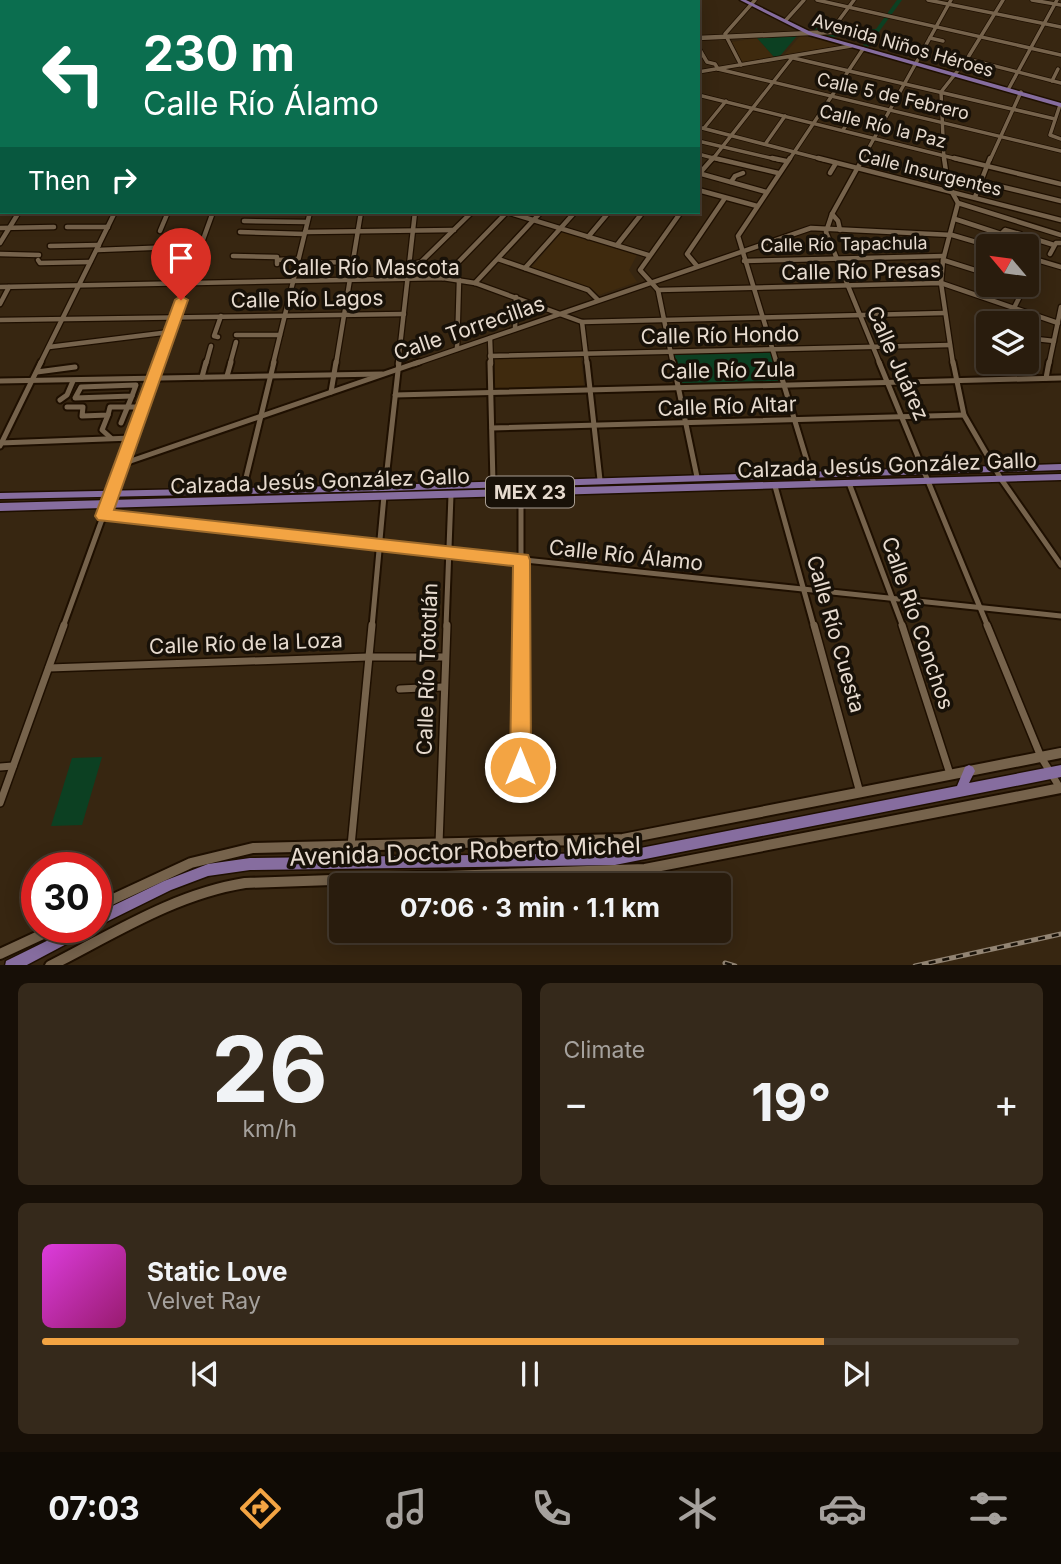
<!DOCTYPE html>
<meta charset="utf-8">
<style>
body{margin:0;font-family:Inter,sans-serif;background:#35291b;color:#f1f3f6;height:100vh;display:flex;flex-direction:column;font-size:26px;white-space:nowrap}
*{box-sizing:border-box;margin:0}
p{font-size:23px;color:#a5a19d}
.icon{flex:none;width:38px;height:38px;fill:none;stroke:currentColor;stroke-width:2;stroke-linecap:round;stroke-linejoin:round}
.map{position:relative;height:965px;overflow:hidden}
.drawer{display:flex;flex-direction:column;gap:18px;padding:18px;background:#170f07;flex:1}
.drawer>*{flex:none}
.hud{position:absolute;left:0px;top:0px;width:700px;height:214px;box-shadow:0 4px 18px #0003,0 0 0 2px #453a2e;background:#0b6e4f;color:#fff;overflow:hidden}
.needle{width:46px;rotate:299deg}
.fabs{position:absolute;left:976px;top:234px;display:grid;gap:14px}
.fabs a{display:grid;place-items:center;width:63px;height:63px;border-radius:7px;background:#291c0d;box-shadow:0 4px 18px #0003,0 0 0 2px #453a2e;font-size:35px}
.speed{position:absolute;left:21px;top:852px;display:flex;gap:14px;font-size:35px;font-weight:700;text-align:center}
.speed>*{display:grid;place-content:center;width:91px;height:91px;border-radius:50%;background:#291c0d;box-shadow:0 4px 18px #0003,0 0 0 2px #453a2e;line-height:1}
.speed .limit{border:10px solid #d22;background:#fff;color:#111}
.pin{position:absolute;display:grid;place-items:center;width:60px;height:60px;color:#fff;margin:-72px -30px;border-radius:50% 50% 50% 0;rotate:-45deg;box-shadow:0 0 7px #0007}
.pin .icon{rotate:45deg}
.me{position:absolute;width:77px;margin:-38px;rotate:0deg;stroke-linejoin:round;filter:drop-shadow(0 0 5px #0008)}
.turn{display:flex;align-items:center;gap:24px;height:147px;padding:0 28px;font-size:32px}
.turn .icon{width:91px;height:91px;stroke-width:2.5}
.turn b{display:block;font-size:49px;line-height:60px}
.then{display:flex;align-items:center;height:66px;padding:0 28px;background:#0003;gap:14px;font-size:26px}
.big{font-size:52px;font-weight:700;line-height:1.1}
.drawer .tile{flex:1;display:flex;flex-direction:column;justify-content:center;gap:10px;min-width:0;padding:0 24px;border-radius:10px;background:#35291b}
.drawer .dial{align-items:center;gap:0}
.dial b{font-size:91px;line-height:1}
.song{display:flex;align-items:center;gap:21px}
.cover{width:84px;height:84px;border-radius:10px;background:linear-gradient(135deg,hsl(300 70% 55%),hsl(320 70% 35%))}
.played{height:7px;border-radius:4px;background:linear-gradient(90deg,#f3a443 80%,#453a2e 80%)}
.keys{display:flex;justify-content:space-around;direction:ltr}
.heat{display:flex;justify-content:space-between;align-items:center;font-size:38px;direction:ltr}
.drawer .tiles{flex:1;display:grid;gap:18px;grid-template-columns:1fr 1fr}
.tile:last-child{grid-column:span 2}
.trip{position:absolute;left:329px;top:873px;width:402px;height:70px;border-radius:7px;background:#291c0d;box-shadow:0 4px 18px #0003,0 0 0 2px #453a2e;font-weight:700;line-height:70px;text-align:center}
.menu{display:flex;height:112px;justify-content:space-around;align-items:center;background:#100b05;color:#a5a19d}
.menu .icon{width:49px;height:49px}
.menu .active{color:#f3a443}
.menu b{font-size:32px;color:#f1f3f6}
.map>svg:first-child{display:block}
.built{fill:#3f2a0e}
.green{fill:#0c4022}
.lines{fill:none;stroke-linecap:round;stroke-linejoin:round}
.minor-far3-casing{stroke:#1e0f00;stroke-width:5}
.minor-far2-casing{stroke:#1e0f00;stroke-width:7}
.minor-far1-casing{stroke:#1e0f00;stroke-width:9}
.minor-casing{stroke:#1e0f00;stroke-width:10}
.secondary-far1-casing{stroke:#1e0f00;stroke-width:6}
.secondary-casing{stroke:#1e0f00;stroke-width:14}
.primary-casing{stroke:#1e0f00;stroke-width:3}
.minor-far3{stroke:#76634c;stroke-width:3.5}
.minor-far2{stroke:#76634c;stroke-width:4.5}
.minor-far1{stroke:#76634c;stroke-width:5}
.minor{stroke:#76634c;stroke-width:7}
.secondary-far1{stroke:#76634c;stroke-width:4.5}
.secondary{stroke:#76634c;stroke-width:10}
.primary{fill:#866d9f;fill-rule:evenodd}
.rail-casing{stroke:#928473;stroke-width:5}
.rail{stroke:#181108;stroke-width:2.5;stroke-dasharray:7;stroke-linecap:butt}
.route{fill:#f3a443;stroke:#9e6b2c;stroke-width:2}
.labels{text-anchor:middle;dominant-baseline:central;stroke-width:7;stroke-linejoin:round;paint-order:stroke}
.far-street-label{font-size:18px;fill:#e7dbcf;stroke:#181108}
.shield{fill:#181108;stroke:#a99e93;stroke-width:2}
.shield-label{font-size:19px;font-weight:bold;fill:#e7dbcf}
.street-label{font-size:21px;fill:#e7dbcf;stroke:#181108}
.near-street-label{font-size:24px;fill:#e7dbcf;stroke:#181108}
</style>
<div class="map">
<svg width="1061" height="966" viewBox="0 0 1061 966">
<rect width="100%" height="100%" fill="#372611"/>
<g class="built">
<polygon points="800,36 811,37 844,45 783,56"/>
<polygon points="757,38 774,57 742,63 731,42"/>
<polygon points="563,231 637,255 629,270 637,282 599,295 591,288 531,268"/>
<polygon points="581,357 584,386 495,388 495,359"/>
</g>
<g class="green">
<polygon points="897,0 902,0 868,47 863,45 871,34 831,37 814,32 815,28 876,29"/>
<polygon points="797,36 780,56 774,57 757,38"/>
<polygon points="770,350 781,384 679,386 672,352"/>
<polygon points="102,757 82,825 51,826 72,758"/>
</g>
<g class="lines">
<defs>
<g id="minor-far3">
<polyline points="262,0 265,2"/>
<polyline points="301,0 304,2"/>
<polyline points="452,0 458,2"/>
<polyline points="520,0 523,2"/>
<polyline points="562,0 566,2"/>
<polyline points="817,0 1061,55"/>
<polyline points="928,0 1061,27"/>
<polyline points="1032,0 1061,5"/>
<polyline points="77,2 79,0"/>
<polyline points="178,2 180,0"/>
<polyline points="233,2 236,0"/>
<polyline points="494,2 498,0"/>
<polyline points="535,2 541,0"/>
<polyline points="578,2 582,0"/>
<polyline points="605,2 608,0"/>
<polyline points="627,2 629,0"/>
<polyline points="647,2 649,0"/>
<polyline points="693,2 695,0"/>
<polyline points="786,20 804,0"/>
<polyline points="831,31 854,0"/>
<polyline points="930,38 943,41"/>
<polyline points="700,50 707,62 715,64 718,69"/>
<polyline points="789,57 1055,119"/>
<polyline points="967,59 1061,83"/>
<polyline points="741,65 725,34 755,0"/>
<polyline points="718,69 1061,151"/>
<polyline points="698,72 851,46"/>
<polyline points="1052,81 1058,69"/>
<polyline points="1009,88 1057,0"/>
<polyline points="698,95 961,160"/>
<polyline points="1060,105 1050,135 1061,139"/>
<polyline points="0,110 2,108"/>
<polyline points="698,127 825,160"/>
<polyline points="704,128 726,101"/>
<polyline points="843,130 850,119"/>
<polyline points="698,141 779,160"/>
<polyline points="766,143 785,116"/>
<polyline points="698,154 721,160"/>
<polyline points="712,160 792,58"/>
<polyline points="789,160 863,49"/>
<polyline points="862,160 951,0"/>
<polyline points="944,160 941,92 967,59 1003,0"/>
<polyline points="990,160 1021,92"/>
</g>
<g id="minor-far2">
<polyline points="714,158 778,173"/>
<polyline points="772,158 786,161"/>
<polyline points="818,158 1061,220"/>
<polyline points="863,158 832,214 826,232 880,364"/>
<polyline points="944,158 948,185 958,203 943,260 941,283 953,364"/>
<polyline points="954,158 1061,184"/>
<polyline points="698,173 766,192"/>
<polyline points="830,173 836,163"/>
<polyline points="699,174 713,158"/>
<polyline points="731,182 735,176 743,173"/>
<polyline points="982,182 1061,201"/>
<polyline points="698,190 757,206"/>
<polyline points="975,197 990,158"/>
<polyline points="958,203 1061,235"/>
<polyline points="507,212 648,255"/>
<polyline points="832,214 838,221 840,230"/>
<polyline points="955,219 1001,234 1005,230 1020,234"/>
<polyline points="244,221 307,222"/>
<polyline points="67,227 108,227"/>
<polyline points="0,228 54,227"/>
<polyline points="160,231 168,212"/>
<polyline points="240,232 304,234"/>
<polyline points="305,232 454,230"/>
<polyline points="588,237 609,212"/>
<polyline points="1038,240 1054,245"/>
<polyline points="0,243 19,212"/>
<polyline points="617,245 643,212"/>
<polyline points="50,246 99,245"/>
<polyline points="97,250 201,246"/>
<polyline points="0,254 39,255"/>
<polyline points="1050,254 1056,243 1061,243"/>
<polyline points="233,256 277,257 277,264"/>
<polyline points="1027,257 1061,267"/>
<polyline points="498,259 588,290 598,300"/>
<polyline points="38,260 40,263 90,262"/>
<polyline points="278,260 298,259"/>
<polyline points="943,260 978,271"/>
<polyline points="744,261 944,256"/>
<polyline points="983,262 989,250"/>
<polyline points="297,263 352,262"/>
<polyline points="410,265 421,262 472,212"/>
<polyline points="697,266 687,254 725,198"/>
<polyline points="525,268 575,212"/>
<polyline points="443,278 507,212"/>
<polyline points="475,283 541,212"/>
<polyline points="0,287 443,278 475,283 582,322 945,313"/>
<polyline points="658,290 941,283 1058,323"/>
<polyline points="981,296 988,277"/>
<polyline points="0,304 9,287"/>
<polyline points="1014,308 1023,290"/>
<polyline points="0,320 404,314"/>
<polyline points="582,322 587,364"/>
<polyline points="983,326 985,332 989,333"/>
<polyline points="515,329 516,297"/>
<polyline points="236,335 280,335"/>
<polyline points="218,337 214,336 221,316"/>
<polyline points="490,338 491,364"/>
<polyline points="1027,338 1054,341"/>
<polyline points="49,347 170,332"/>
<polyline points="457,349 459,280"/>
<polyline points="490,356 950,345"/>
<polyline points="40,364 115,212"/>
<polyline points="158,364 213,212"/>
<polyline points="206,364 211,346"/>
<polyline points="230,364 236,342"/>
<polyline points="273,364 310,212"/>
<polyline points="336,364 361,212"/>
<polyline points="398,364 415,212"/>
<polyline points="414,364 811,228 952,235 993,247"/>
<polyline points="673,364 658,290 640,270 681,212"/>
<polyline points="777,364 738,236 790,158"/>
<polyline points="1049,364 1061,307"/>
</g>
<g id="minor-far1">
<polyline points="490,362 493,483"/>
<polyline points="587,362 600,480"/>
<polyline points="673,362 697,477"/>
<polyline points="777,362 814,484"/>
<polyline points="879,362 988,627"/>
<polyline points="953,362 964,415 1001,479 1061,565"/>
<polyline points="37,372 75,367"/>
<polyline points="227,376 231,362"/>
<polyline points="202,377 206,362"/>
<polyline points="1046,378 1049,362"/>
<polyline points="0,381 382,374"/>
<polygon points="136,385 132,396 75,398 81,387"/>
<polyline points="331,392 336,362"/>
<polyline points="395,395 1061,378"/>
<polyline points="60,400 67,395 73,381"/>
<polyline points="67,407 83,407 82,416 108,415 110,407 143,407"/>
<polyline points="108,415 102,430 111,438"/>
<polyline points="121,423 132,396"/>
<polyline points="492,428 964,415"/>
<polyline points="0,443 132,438"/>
<polyline points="0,446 41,362"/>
<polyline points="122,464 419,362"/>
<polyline points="849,483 903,627"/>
<polyline points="775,486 814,627"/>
<polyline points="385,488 399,362"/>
<polyline points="243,490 274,362"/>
<polyline points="104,516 1061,616"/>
<polyline points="63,627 159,362"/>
<polyline points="372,627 384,496"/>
<polyline points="446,627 451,495"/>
<polyline points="521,627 521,493"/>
</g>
<g id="minor">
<polyline points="814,625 860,793"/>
<polyline points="902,625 950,774"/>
<polyline points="987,625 1041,757 1060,788"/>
<polyline points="49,668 368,657 444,657"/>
<polyline points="400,689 443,687"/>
<polyline points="0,767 13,766"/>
<polyline points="520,767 521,625"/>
<polyline points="0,803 64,625"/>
<polyline points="439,844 447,625"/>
<polyline points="351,846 372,625"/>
</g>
<g id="secondary-far1">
<polyline points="345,2 351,0"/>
<polyline points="698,38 832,32"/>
</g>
<g id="secondary">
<polyline points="96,907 191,863 253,848 623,839 1061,753"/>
<polyline points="0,954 56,928"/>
<path d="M50,966C113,934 175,894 245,883L645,869L1061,788"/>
</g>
<g id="primary">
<polygon points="19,0 24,0 23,2 18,2"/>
<polygon points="740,0 746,0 813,33 1061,103 1061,107 809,35"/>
<rect x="0" y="22" width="2" height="3"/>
<polygon points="1061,464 1061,470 385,491 0,499 0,493 385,485"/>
<polygon points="1061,474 1061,480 0,511 0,503"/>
<polygon points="969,765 973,767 975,771 969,783 1061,765 1061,777 615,865 250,870 208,876 171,890 96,927 96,914 164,881 208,864 250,858 615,853 957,786 965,767"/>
<polygon points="73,928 91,928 89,932 25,966 5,966 6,961"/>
</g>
</defs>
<use href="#minor-far3" class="minor-far3-casing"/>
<use href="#minor-far2" class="minor-far2-casing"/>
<use href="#minor-far1" class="minor-far1-casing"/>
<use href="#minor" class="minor-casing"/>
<use href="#secondary-far1" class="secondary-far1-casing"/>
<use href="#secondary" class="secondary-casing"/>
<use href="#primary" class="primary-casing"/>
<use href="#minor-far3" class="minor-far3"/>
<use href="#minor-far2" class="minor-far2"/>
<use href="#minor-far1" class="minor-far1"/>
<use href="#minor" class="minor"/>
<use href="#secondary-far1" class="secondary-far1"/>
<use href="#secondary" class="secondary"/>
<use href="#primary" class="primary"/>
<defs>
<g id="rail">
<polyline points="725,963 735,966"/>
<polyline points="915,966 1061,934"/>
</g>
</defs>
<use href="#rail" class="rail-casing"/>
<use href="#rail" class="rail"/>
</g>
<polygon class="route" points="181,296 188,300 114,510 528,555 530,560 531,767 528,774 520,777 513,774 510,767 513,566 98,520 95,516 175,300"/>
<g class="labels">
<g class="far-street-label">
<text transform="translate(903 45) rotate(16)">Avenida Niños Héroes</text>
<text transform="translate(893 96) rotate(13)">Calle 5 de Febrero</text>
<text transform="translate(883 126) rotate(14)">Calle Río la Paz</text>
<text transform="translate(930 172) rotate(14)">Calle Insurgentes</text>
<text transform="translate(844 244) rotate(-1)">Calle Río Tapachula</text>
</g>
<rect class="shield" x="486" y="476.5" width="88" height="31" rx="5"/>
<g class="shield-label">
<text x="530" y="492">MEX 23</text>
</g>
<g class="street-label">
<text x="371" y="267">Calle Río Mascota</text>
<text transform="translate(861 271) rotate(-1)">Calle Río Presas</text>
<text transform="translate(307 299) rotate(-1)">Calle Río Lagos</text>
<text transform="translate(469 328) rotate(-19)">Calle Torrecillas</text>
<text transform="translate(720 335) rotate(-1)">Calle Río Hondo</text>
<text transform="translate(898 363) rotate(66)">Calle Juárez</text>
<text transform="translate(728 370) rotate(-1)">Calle Río Zula</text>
<text transform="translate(727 406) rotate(-2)">Calle Río Altar</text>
<text transform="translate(887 465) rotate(-2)">Calzada Jesús González Gallo</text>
<text transform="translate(320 481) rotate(-2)">Calzada Jesús González Gallo</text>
<text transform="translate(626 555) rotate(6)">Calle Río Álamo</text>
<text transform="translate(918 623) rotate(71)">Calle Río Conchos</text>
<text transform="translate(836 634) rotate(74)">Calle Río Cuesta</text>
<text transform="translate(246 643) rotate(-2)">Calle Río de la Loza</text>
<text transform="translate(427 669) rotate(-88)">Calle Río Tototlán</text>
</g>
<g class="near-street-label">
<text transform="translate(465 851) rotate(-2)">Avenida Doctor Roberto Michel</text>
</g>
</g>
</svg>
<div class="fabs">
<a><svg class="needle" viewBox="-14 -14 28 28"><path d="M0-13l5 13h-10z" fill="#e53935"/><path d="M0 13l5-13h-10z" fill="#a5a19d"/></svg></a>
<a><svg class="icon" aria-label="layers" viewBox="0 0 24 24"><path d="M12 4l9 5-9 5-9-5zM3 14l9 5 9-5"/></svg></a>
</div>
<div class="speed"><div class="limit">30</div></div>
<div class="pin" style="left:181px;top:300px;background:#d93025"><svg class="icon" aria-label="arrive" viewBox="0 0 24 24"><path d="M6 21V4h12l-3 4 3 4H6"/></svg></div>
<svg class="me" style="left:520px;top:767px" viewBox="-20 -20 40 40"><circle r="17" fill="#f3a443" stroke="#fff" stroke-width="3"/><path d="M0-11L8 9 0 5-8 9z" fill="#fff"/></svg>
<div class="trip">07:06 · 3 min · 1.1 km</div>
<div class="hud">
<div class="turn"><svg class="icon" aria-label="left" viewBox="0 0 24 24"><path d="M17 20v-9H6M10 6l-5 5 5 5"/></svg><div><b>230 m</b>Calle Río Álamo</div></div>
<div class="then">Then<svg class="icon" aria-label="right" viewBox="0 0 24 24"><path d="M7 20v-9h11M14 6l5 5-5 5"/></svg></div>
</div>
</div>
<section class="drawer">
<div class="tiles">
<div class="tile dial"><b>26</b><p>km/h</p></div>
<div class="tile"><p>Climate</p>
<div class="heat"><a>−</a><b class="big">19°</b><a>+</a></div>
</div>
<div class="tile">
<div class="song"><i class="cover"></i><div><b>Static Love</b><p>Velvet Ray</p></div></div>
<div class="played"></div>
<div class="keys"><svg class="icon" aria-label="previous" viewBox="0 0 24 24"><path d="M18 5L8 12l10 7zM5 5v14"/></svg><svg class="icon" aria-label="pause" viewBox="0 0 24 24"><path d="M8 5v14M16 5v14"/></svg><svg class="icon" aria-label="next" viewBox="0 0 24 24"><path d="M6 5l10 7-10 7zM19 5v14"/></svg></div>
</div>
</div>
</section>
<nav class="menu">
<b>07:03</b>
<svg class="icon active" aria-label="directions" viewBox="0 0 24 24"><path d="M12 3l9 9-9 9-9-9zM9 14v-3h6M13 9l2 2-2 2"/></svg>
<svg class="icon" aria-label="music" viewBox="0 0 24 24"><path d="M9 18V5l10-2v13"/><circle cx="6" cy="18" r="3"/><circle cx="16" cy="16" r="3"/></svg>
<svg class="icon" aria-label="phone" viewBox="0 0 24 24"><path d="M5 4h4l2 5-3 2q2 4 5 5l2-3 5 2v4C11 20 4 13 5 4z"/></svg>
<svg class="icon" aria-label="climate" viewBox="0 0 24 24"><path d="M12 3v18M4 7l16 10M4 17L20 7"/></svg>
<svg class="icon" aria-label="car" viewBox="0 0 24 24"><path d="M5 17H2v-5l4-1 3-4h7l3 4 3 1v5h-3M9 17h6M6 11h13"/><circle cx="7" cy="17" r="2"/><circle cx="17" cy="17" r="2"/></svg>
<svg class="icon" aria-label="filters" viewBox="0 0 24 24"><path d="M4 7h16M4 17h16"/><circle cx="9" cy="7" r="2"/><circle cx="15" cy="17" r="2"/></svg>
</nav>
